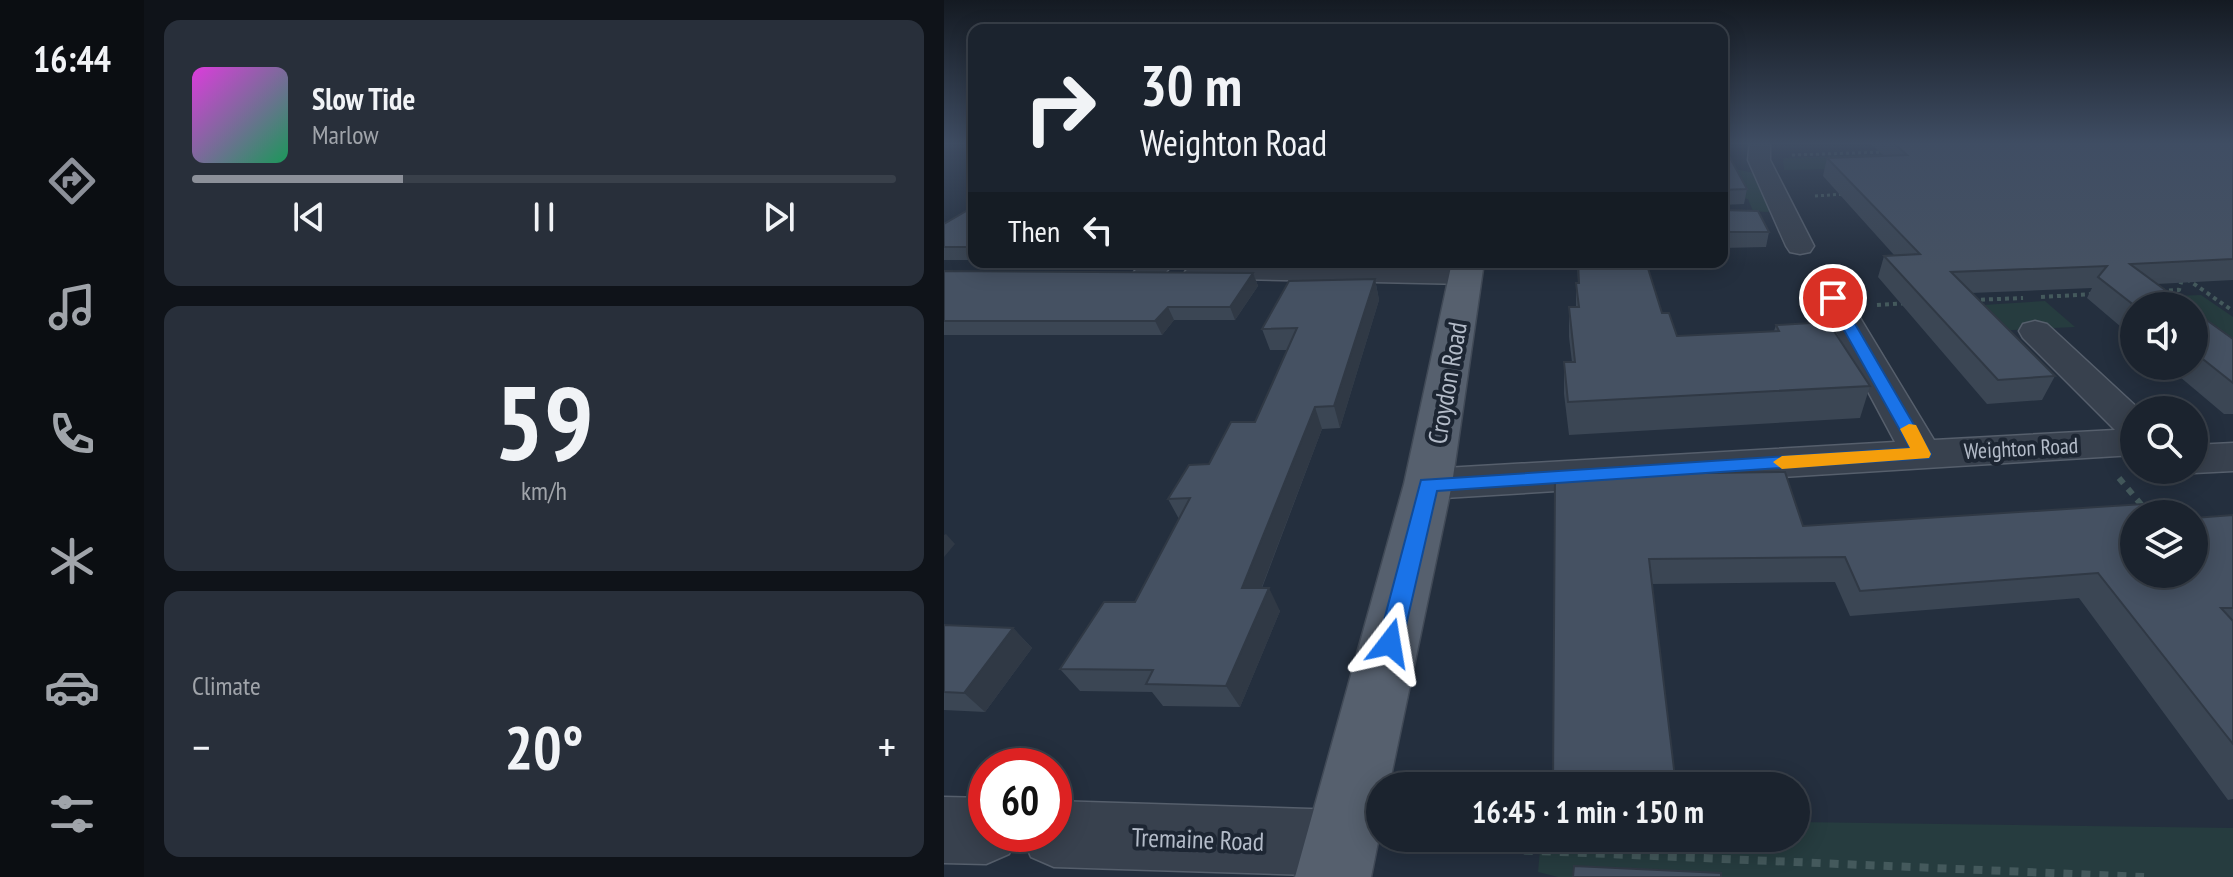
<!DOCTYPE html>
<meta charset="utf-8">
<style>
body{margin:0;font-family:"PT Sans Narrow",sans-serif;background:#282f3a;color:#f1f3f6;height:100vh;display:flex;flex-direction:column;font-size:30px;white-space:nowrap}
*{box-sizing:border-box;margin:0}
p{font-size:26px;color:#a0a4aa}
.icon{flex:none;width:44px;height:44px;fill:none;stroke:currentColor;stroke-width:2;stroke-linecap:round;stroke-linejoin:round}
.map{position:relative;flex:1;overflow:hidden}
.panel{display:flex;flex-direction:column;gap:20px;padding:20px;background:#0f1319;width:800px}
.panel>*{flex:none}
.top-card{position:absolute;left:24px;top:24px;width:760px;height:244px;border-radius:16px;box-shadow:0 4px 20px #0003,0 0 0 2px #39404a;background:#1b232e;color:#f1f3f6;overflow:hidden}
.fabs{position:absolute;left:1176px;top:292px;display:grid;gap:16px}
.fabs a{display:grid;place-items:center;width:88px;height:88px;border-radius:50%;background:#1b232e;box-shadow:0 4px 20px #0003,0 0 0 2px #39404a;font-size:40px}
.speed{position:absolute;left:24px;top:748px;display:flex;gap:16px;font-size:40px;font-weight:700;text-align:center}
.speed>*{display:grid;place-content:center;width:104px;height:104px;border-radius:50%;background:#1b232e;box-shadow:0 4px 20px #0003,0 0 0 2px #39404a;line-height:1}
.speed .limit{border:12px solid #d22;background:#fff;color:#111}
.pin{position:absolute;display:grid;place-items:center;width:68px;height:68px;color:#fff;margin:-34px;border:4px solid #fff;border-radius:50%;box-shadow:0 2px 8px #0007}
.me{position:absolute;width:88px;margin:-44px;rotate:14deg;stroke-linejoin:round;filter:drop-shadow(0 0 6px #0008)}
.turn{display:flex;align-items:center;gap:28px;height:168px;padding:0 40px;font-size:36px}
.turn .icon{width:104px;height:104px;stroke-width:2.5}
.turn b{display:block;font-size:56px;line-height:68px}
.then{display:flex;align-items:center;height:76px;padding:0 40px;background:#0003;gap:16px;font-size:30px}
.big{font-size:60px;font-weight:700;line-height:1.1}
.panel .widget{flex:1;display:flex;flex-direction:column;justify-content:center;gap:12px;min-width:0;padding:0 28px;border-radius:16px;background:#282f3a}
.panel .dial{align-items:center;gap:0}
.dial b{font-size:104px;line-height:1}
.song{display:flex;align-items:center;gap:24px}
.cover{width:96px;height:96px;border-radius:12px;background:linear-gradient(135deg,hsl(300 70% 55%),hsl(150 70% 35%))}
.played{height:8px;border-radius:4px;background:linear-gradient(90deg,#8c9099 30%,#39404a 30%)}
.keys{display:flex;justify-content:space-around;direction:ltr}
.heat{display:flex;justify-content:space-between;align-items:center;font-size:44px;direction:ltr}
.trip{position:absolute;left:422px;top:772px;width:444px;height:80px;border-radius:40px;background:#1b232e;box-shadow:0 4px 20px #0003,0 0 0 2px #39404a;font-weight:700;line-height:80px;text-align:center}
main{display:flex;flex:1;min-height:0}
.tab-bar{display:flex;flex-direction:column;width:144px;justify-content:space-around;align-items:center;background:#0b0e12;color:#a0a4aa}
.tab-bar .icon{width:56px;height:56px}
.tab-bar .active{color:#8c9099}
.tab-bar b{font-size:36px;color:#f1f3f6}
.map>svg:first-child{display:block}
.green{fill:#263c3f}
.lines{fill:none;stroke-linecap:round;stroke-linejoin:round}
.street-casing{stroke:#565f6c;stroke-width:3}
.primary-casing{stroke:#414a57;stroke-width:3}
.path-far3{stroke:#44595c;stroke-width:3;stroke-dasharray:3 3;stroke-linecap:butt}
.path-far2{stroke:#44595c;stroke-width:4;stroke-dasharray:4 4;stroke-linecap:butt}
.path-far1{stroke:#44595c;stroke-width:6;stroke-dasharray:7 7;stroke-linecap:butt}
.path{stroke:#44595c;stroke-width:8;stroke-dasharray:9 9;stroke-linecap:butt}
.street{fill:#38414e;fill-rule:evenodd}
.primary{fill:#56606e;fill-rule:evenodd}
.wall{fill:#3b4654}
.shaded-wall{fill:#303945}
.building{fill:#455162;stroke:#303945;stroke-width:2}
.route{fill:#1a73e8;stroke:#114b97;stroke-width:2}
.slow{fill:#f59e0b}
.labels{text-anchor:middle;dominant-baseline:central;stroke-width:8;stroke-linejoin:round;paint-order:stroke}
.street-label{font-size:22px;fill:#b4bcc9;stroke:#1d2633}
.near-street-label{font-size:26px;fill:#b4bcc9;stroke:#1d2633}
</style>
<main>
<nav class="tab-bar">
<b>16:44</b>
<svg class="icon active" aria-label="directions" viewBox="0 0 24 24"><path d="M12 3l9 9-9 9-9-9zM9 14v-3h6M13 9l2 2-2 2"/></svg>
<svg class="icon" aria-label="music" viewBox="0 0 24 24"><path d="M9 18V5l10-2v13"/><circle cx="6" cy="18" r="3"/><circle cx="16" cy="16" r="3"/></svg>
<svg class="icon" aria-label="phone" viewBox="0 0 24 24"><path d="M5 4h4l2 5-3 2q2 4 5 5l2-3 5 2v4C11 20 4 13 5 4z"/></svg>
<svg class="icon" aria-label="climate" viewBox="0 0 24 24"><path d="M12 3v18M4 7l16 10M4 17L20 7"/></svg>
<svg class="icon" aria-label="car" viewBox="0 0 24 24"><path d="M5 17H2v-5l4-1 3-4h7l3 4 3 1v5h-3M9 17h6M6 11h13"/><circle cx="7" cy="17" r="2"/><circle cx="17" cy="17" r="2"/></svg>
<svg class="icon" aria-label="filters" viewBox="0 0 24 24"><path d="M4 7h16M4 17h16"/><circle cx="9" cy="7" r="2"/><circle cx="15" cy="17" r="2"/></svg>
</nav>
<section class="panel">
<div class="widget">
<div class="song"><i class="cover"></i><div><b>Slow Tide</b><p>Marlow</p></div></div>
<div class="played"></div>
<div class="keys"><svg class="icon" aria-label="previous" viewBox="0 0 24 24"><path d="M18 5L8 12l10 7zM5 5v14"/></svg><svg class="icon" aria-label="pause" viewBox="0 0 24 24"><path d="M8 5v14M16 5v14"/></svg><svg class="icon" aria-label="next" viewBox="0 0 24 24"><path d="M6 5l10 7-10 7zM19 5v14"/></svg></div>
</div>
<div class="widget dial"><b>59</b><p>km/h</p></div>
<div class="widget"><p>Climate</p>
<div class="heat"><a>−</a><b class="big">20°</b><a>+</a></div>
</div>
</section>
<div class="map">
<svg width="1289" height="877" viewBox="0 0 1289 877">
<rect width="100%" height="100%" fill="#242f3e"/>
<g class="green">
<polygon points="1051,150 1080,165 840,170 839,158"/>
<polygon points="782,167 810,173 831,208 824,212 809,211 804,199 792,198"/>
<polygon points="1257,295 1289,317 1289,363 1250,333 1250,306 1214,306 1203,297"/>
<polygon points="1101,301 1131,327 1048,331 1023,306"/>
<polygon points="852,822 1289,828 1289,877 614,877 594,872 597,838 852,838"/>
</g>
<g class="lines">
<defs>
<g id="street">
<polygon points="806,142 826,142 826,160 870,246 866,252 856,254 846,252 842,246 804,160"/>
<path d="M199,262H230C221,276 211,282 195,278L190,272Z"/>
<polygon points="256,263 522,266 532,269 537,275 532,281 522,284 246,278 241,272 246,266"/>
<polygon points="889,289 900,291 904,298 990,440 1171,430 1079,338 1075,331 1079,324 1091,321 1103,324 1196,410 1190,410 1190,455 484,499 469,495 463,484 469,473 484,469 951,442 874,298 878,291"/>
<polygon points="1289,443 1289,471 1250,473 1239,470 1250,470 1250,445"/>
<polygon points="0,797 42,798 42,834 74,834 65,854 42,864 0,863"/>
<polygon points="110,801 397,810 420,820 430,843 420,866 397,876 110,867 87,857 77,834 110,834"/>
</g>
<polygon id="primary" points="508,262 540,262 508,484 445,786 436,786 436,832 427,877 351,877 460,484"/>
</defs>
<use href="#street" class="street-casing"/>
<use href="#primary" class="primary-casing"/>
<g class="path-far3">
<polyline points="848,155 942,152"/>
<polyline points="871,196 901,194"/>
</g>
<g class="path-far2">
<polyline points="1243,279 1289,311"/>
<polyline points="1217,291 1235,290 1238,279"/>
<polyline points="1097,297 1151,294"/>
<polyline points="1029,300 1079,298"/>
<polyline points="933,305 963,303"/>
</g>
<polyline class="path-far1" points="1175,478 1205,514"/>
<polyline class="path" points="454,845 1200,877"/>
<use href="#street" class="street"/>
<use href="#primary" class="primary"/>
</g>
<g class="wall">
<polygon points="925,142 1289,142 1289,280 1213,284 1243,306 1190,306 1190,338 1143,298 1148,288 1027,293 1111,376 1098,400 1043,404 934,277 940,256 950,255 879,176 883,158 939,155"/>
<polygon points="778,155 803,189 800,204 778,205"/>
<polygon points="30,210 30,260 0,260 0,224"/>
<polygon points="778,210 825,232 822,247 778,248"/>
<polygon points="633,262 702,262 718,313 733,336 830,331 832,325 926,386 916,418 625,435 620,394 620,362 628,362 625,337 625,307 632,307 632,283 634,283"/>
<polygon points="0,271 309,273 314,286 291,320 230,320 218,335 0,335"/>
<polygon points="431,279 435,300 396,428 378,429 318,588 336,611 296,707 219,706 208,692 136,691 116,669 191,602 235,519 224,499 265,464 311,422 343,350 326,350 318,329"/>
<polygon points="1250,311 1289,339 1289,414 1280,414 1223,366 1250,366"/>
<polygon points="611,475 859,526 1190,574 1289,515 1289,799 1284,800 1135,598 906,616 891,582 708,584"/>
<polygon points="0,625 69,628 88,648 41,712 0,710"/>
</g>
<g class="shaded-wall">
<polygon points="309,273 314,286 291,320 286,307"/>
<polygon points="431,279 435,300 396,428 390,406"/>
<polygon points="224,307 230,320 218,335 211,321"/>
<polygon points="371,407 378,429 309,610 298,588"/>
<polygon points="2,534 11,544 0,557 0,535"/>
<polygon points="325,588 336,611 296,707 282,686"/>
<polygon points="69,628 88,648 41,712 20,693"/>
</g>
<g class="building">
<polygon points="949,142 1289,142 1289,259 1186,264 1243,306 1191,306 1154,277 1163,266 1007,272 1111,376 1054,380 940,256 976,254 883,158 963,155"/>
<polygon points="778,155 785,156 803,189 778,190"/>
<polygon points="24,210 30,210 30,247 0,247 0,224"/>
<polygon points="778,210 814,211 825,232 778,232"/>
<polygon points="634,262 702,262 718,313 725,313 733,336 835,331 832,325 884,322 926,386 624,402 620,362 631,362 625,307 635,307 632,283 635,283"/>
<polygon points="0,271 309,273 286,307 224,307 211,321 0,321"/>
<polygon points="431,279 390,406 371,407 298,588 325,588 282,686 202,684 209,670 116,669 160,602 191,602 246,498 224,499 245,465 265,464 287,422 311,422 353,328 318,329 345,281"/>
<polygon points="1250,311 1289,339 1289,383 1250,352"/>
<polygon points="841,472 859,526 1215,503 1226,514 1190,514 1190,574 1250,574 1250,518 1289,515 1289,608 1277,608 1289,621 1289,744 1154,573 916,591 901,557 705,559 732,786 609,786 611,475"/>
<polygon points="0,625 69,628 20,693 0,692"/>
<polygon points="630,866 777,873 777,877 629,877"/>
</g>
<linearGradient id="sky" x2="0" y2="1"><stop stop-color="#141a22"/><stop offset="0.54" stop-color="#3f4d63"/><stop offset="1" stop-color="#3f4d63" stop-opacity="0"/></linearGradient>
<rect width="1289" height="265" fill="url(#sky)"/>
<polygon class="route" points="889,294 896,298 987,454 985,458 493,491 458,643 454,651 446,654 437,651 434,643 477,480 966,448 882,298"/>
<polygon class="slow" points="965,424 972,425 987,454 985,458 838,469 829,462 838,456 966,448 956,429"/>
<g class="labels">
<g class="street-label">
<text transform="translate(1077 448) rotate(-3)">Weighton Road</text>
</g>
<g class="near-street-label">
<text transform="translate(503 383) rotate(-80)">Croydon Road</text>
<text transform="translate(254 839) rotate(2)">Tremaine Road</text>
</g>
</g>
</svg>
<div class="fabs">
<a><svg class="icon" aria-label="sound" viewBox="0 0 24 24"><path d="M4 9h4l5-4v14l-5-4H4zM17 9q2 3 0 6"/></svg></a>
<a><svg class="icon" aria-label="search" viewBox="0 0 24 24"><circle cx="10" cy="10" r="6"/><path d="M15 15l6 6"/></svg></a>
<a><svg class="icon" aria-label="layers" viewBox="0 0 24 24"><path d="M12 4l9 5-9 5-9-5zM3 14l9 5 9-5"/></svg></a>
</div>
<div class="speed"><div class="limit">60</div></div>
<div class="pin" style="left:889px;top:298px;background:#d93025"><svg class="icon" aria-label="arrive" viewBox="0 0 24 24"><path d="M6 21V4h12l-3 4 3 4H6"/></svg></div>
<svg class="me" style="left:446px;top:643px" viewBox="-20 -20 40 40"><path d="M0-17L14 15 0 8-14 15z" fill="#1a73e8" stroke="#fff" stroke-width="4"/></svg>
<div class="trip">16:45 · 1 min · 150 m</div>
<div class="top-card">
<div class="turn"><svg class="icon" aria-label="right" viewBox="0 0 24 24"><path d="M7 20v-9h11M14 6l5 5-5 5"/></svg><div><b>30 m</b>Weighton Road</div></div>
<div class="then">Then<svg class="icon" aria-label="left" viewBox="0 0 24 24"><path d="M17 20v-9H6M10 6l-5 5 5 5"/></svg></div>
</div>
</div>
</main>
